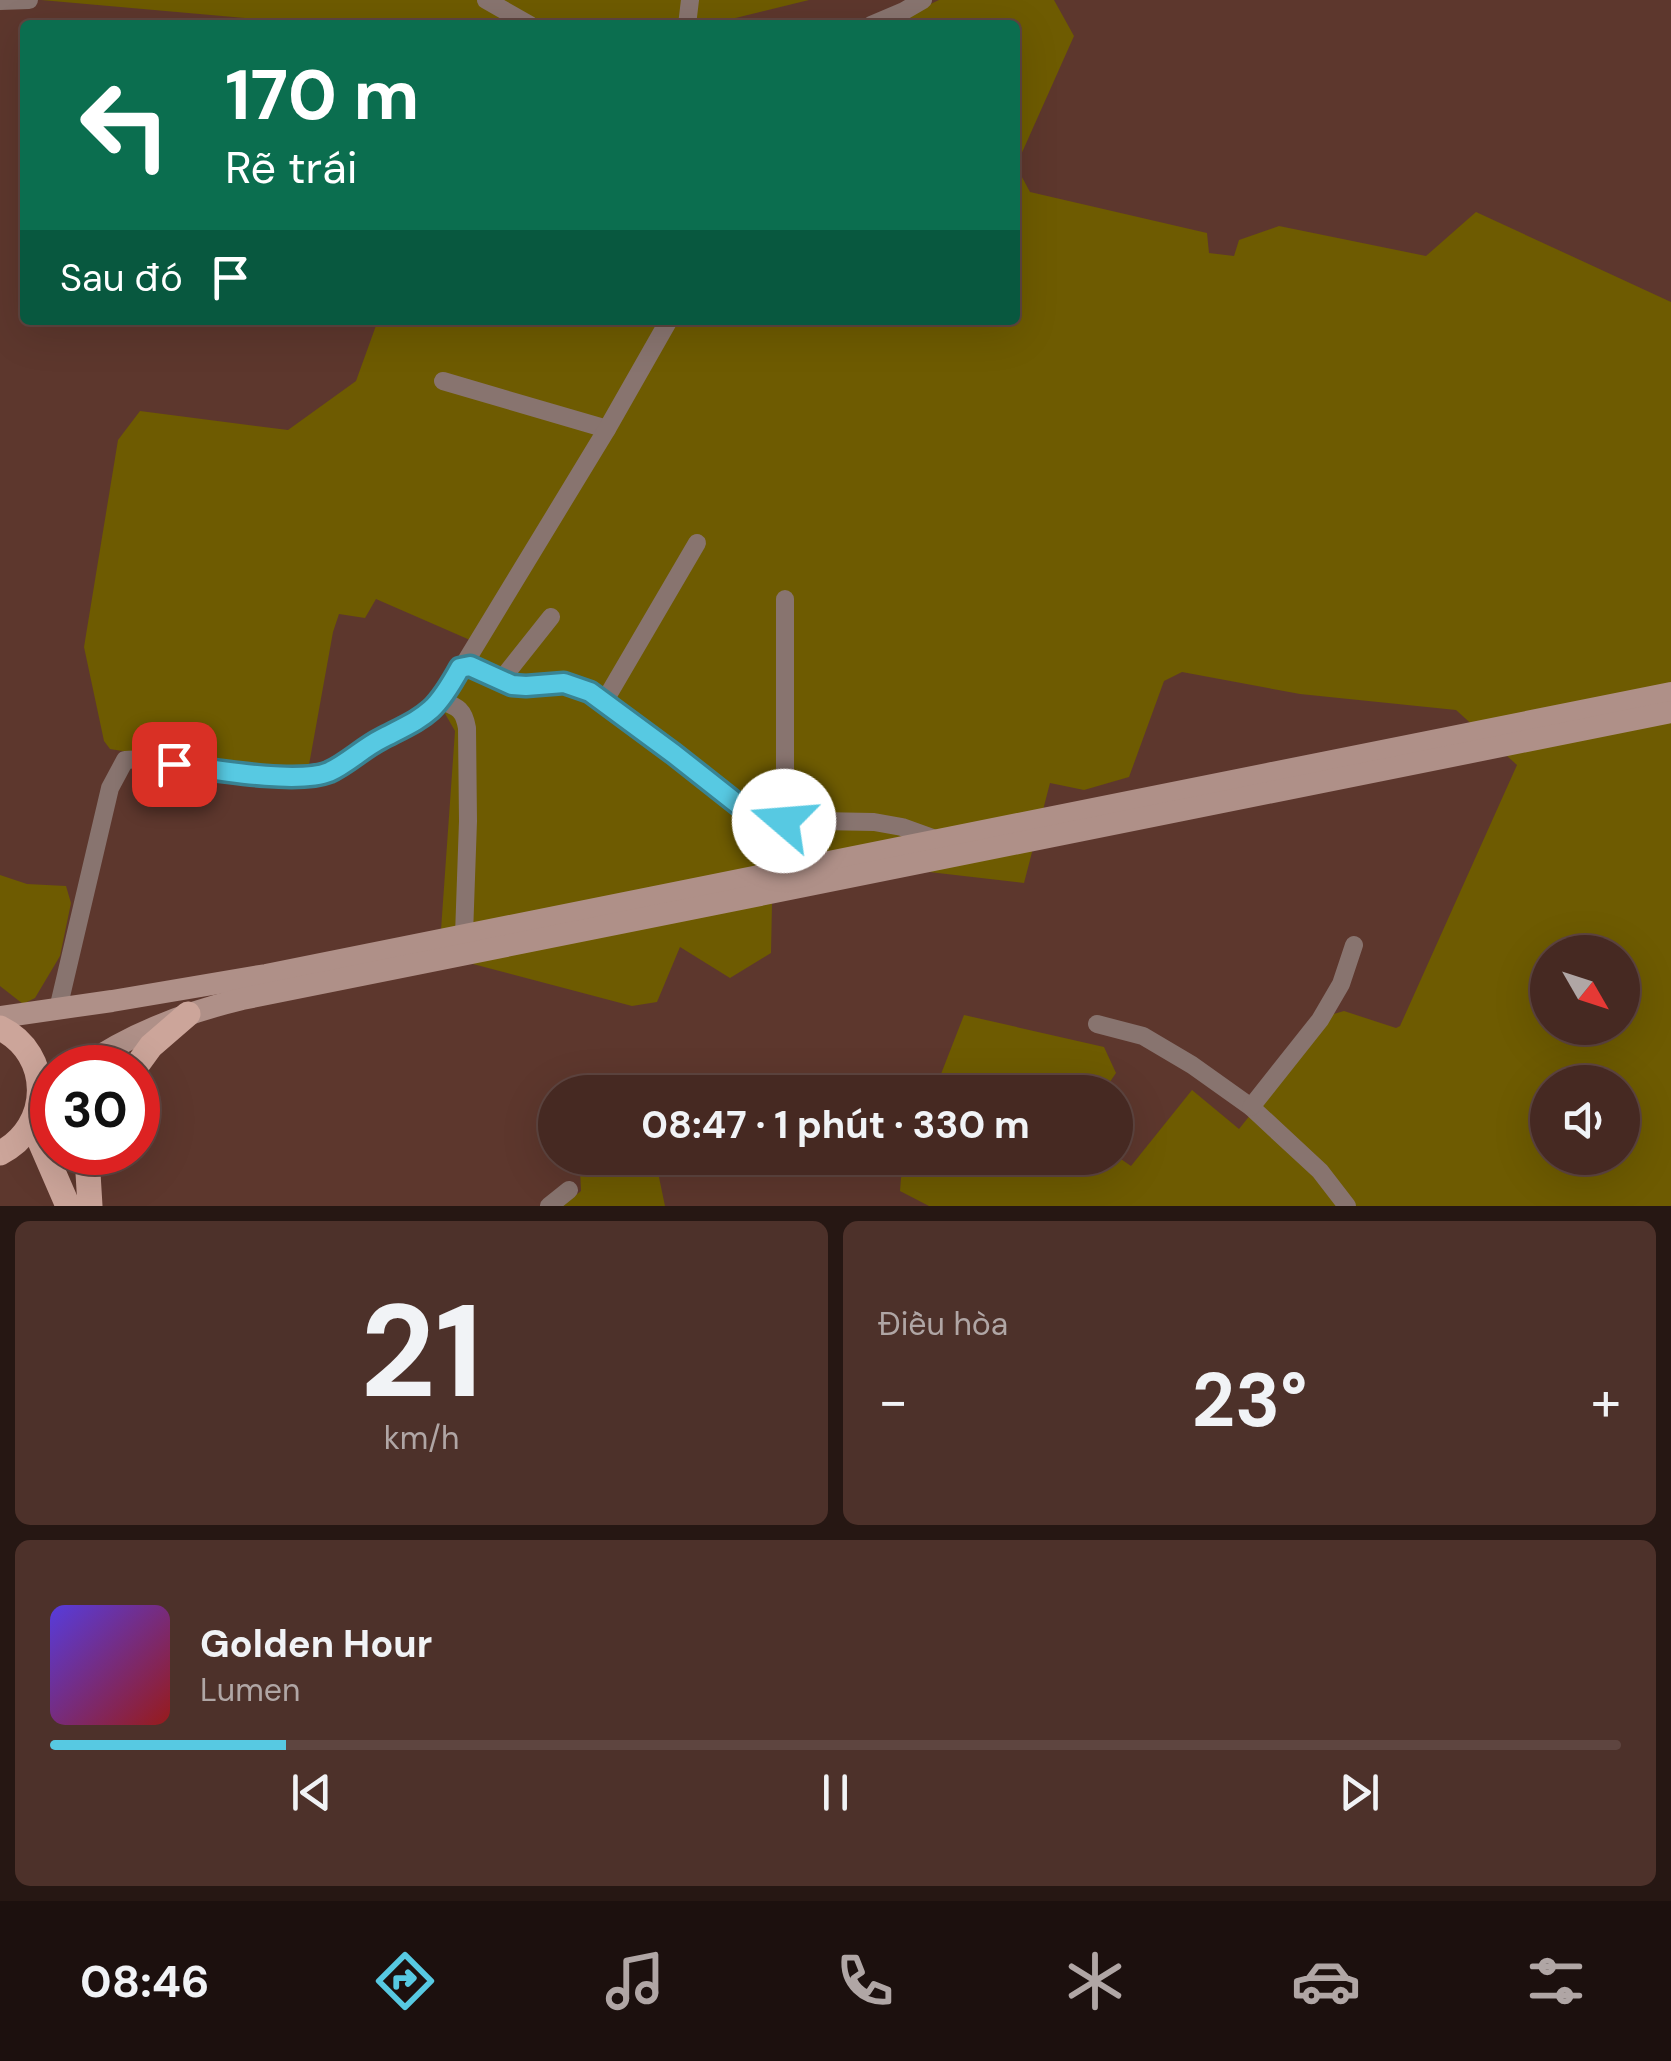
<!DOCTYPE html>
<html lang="vi">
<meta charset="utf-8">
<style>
body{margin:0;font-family:"DM Sans",sans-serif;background:#4d312a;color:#f1f3f6;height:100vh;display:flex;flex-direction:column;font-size:38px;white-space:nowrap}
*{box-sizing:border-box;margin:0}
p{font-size:32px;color:#b0a6a5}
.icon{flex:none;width:55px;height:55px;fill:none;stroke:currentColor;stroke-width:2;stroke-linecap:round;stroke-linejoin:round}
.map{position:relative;height:1206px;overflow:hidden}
.side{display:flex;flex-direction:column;gap:15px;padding:15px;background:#261713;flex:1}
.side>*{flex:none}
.banner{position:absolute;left:20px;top:20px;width:1000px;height:305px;border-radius:10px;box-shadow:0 10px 40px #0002,0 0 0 2px #5e4540;background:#0b6e4f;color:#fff;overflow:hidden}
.needle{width:65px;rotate:129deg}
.fabs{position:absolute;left:1530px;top:935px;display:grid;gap:20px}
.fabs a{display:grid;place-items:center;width:110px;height:110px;border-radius:50%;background:#462922;box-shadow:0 10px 40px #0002,0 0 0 2px #5e4540;font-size:50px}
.speed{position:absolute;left:30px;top:1045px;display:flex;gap:20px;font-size:50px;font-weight:700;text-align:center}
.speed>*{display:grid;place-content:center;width:130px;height:130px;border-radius:50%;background:#462922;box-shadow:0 10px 40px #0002,0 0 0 2px #5e4540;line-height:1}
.speed .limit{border:15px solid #d22;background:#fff;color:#111}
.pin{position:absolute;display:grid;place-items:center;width:85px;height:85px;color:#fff;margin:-42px;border-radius:20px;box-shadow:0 5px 15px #0006}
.me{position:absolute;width:110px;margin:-55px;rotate:288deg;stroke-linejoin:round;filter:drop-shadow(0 0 8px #0008)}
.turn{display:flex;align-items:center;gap:35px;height:210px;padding:0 40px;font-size:45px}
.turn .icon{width:130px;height:130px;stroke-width:2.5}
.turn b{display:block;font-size:70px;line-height:85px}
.then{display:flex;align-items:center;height:95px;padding:0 40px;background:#0003;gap:20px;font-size:38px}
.big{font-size:75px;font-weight:700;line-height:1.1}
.side .tile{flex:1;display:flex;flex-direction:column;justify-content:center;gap:15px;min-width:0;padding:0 35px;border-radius:15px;background:#4d312a}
.side .dial{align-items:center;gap:0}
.dial b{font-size:130px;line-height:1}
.song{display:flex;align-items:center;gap:30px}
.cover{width:120px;height:120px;border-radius:15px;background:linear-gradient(135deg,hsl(250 70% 55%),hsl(0 70% 35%))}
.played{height:10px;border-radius:5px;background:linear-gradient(90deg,#57c9e2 15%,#5e4540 15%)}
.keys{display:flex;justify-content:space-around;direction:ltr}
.heat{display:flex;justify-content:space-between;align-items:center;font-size:55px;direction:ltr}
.side .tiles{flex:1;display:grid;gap:15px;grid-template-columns:1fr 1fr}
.tile:last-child{grid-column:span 2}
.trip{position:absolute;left:538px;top:1075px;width:595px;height:100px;border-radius:50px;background:#462922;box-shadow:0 10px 40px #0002,0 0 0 2px #5e4540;font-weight:700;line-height:100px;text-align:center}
.dock{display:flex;height:160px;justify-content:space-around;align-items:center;background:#1c100e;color:#b0a6a5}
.dock .icon{width:70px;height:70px}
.dock .active{color:#57c9e2}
.dock b{font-size:45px;color:#f1f3f6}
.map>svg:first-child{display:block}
.green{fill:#6e5b01;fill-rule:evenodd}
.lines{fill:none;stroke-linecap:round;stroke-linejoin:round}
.street{stroke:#88746f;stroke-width:18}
.secondary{stroke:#af9088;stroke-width:22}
.primary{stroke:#cca59a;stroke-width:25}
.route-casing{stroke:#398393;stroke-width:25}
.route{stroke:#57c9e2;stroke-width:18}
</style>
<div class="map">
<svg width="1671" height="1206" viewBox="0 0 1671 1206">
<rect width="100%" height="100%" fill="#5d372d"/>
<g class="green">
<polygon points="41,0 809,0 707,25 324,25"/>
<path d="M939,0H1054L1074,36L1016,166L1030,192L1207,233L1209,253L1234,256L1239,240L1279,226L1426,256L1476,212L1671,302V1206H929L900,1191L901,1178L909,1158H1115V1155L1131,1166L1192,1090L1239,1129L1330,1015L1344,1011L1396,1028L1400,1026L1517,765L1456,710L1300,694L1182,672L1164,681L1129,777L1084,790L1050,783L1024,883L773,854L771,953L730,978L680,947L657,1002L632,1006L469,963L441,930L455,731L436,698L470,640L376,599L365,618L339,614L333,632L309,765L298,771L208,765L110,749L104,741L84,647L118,440L140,411L288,430L356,381L378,320H1015V25H886ZM1548,952H1622V1028H1548ZM1548,1082H1622V1158H1548Z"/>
<polygon points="0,875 27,884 66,886 71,903 60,956 35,998 23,1004 0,986"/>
<polygon points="964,1015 1104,1047 1116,1073 1103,1092 934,1092"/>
<polygon points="597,1158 655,1158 665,1206 562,1206 581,1191 580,1169"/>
</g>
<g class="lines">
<g class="street">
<polyline points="486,0 530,25"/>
<polyline points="0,1 29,0"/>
<polyline points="687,25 690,0"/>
<polyline points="871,25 904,11 923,0"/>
<polyline points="443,381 607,429"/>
<polyline points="463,666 607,429 669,320"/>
<polyline points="501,680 551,617"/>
<path d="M442,701C458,707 464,710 467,728L468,821L464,935"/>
<polyline points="604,702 697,543"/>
<polyline points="785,821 785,599"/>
<polyline points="58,1009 110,788 125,760 143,759 239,773 310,776 321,774 332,770 370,745 433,710 442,701 463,666 477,668 512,685 526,686 564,683 590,693 674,754 750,815 761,820 874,822 902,827 938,840"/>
<polyline points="1097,1024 1143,1036 1192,1065 1251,1107 1320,1171 1347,1206"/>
<polyline points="1251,1107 1320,1020 1341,984 1354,945"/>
<polyline points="549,1206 569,1190"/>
</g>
<g class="secondary">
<polyline points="0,1017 112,1001 266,975 1671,693"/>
<path d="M81,1068C129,1034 184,1013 242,999L1671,712"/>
</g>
<g class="primary">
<path d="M0,1028C53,1054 52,1127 0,1153"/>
<polyline points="135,1068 151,1046 188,1014"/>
<polyline points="32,1123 68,1206"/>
<polyline points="90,1206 88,1173 91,1152"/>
</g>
</g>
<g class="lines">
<defs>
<path id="route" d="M174,764C210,769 297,785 329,772C347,764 363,748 381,739C427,715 434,715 460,668L470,666L512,685L526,686L564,683L590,692L674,754L750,814L761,820L784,821"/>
</defs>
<use href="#route" class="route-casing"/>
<use href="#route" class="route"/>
</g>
</svg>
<div class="fabs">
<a><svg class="needle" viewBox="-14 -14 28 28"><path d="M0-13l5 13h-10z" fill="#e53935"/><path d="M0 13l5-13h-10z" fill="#b0a6a5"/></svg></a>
<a><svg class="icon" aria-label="sound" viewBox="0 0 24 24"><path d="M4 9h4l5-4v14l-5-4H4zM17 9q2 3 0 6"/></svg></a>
</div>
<div class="speed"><div class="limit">30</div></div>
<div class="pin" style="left:174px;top:764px;background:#d93025"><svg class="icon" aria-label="arrive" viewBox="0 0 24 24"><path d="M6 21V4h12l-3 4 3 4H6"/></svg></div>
<svg class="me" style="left:784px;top:821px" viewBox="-20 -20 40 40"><circle r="19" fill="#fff"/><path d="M0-13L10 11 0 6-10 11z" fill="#57c9e2"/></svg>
<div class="trip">08:47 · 1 phút · 330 m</div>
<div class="banner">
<div class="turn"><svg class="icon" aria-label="left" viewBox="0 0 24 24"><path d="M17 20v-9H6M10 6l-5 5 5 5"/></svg><div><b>170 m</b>Rẽ trái</div></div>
<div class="then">Sau đó<svg class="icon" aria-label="arrive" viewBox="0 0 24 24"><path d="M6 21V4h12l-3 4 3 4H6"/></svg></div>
</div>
</div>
<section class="side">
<div class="tiles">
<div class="tile dial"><b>21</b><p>km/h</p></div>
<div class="tile"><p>Điều hòa</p>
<div class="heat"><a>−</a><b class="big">23°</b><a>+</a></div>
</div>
<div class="tile">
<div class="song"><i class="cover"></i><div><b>Golden Hour</b><p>Lumen</p></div></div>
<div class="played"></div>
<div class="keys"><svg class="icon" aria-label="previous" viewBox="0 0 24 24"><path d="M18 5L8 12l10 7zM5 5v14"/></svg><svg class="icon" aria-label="pause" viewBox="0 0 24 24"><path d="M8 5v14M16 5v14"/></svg><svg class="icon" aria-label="next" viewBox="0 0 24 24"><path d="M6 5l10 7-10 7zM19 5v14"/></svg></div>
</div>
</div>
</section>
<nav class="dock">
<b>08:46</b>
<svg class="icon active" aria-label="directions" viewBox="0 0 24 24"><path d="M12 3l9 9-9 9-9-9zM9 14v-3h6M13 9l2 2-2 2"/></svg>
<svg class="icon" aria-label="music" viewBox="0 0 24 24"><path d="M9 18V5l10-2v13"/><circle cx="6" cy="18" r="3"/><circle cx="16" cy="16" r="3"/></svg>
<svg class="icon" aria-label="phone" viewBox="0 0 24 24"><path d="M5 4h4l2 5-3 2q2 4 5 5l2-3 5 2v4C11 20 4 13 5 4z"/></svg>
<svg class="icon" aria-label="climate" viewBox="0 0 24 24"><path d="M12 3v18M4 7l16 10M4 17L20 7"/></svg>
<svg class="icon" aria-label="car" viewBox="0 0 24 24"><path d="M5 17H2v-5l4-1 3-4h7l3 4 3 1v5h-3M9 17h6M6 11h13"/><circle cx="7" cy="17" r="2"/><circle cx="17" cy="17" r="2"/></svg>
<svg class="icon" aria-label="filters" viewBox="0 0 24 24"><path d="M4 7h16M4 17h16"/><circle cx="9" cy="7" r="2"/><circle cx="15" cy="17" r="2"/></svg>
</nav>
